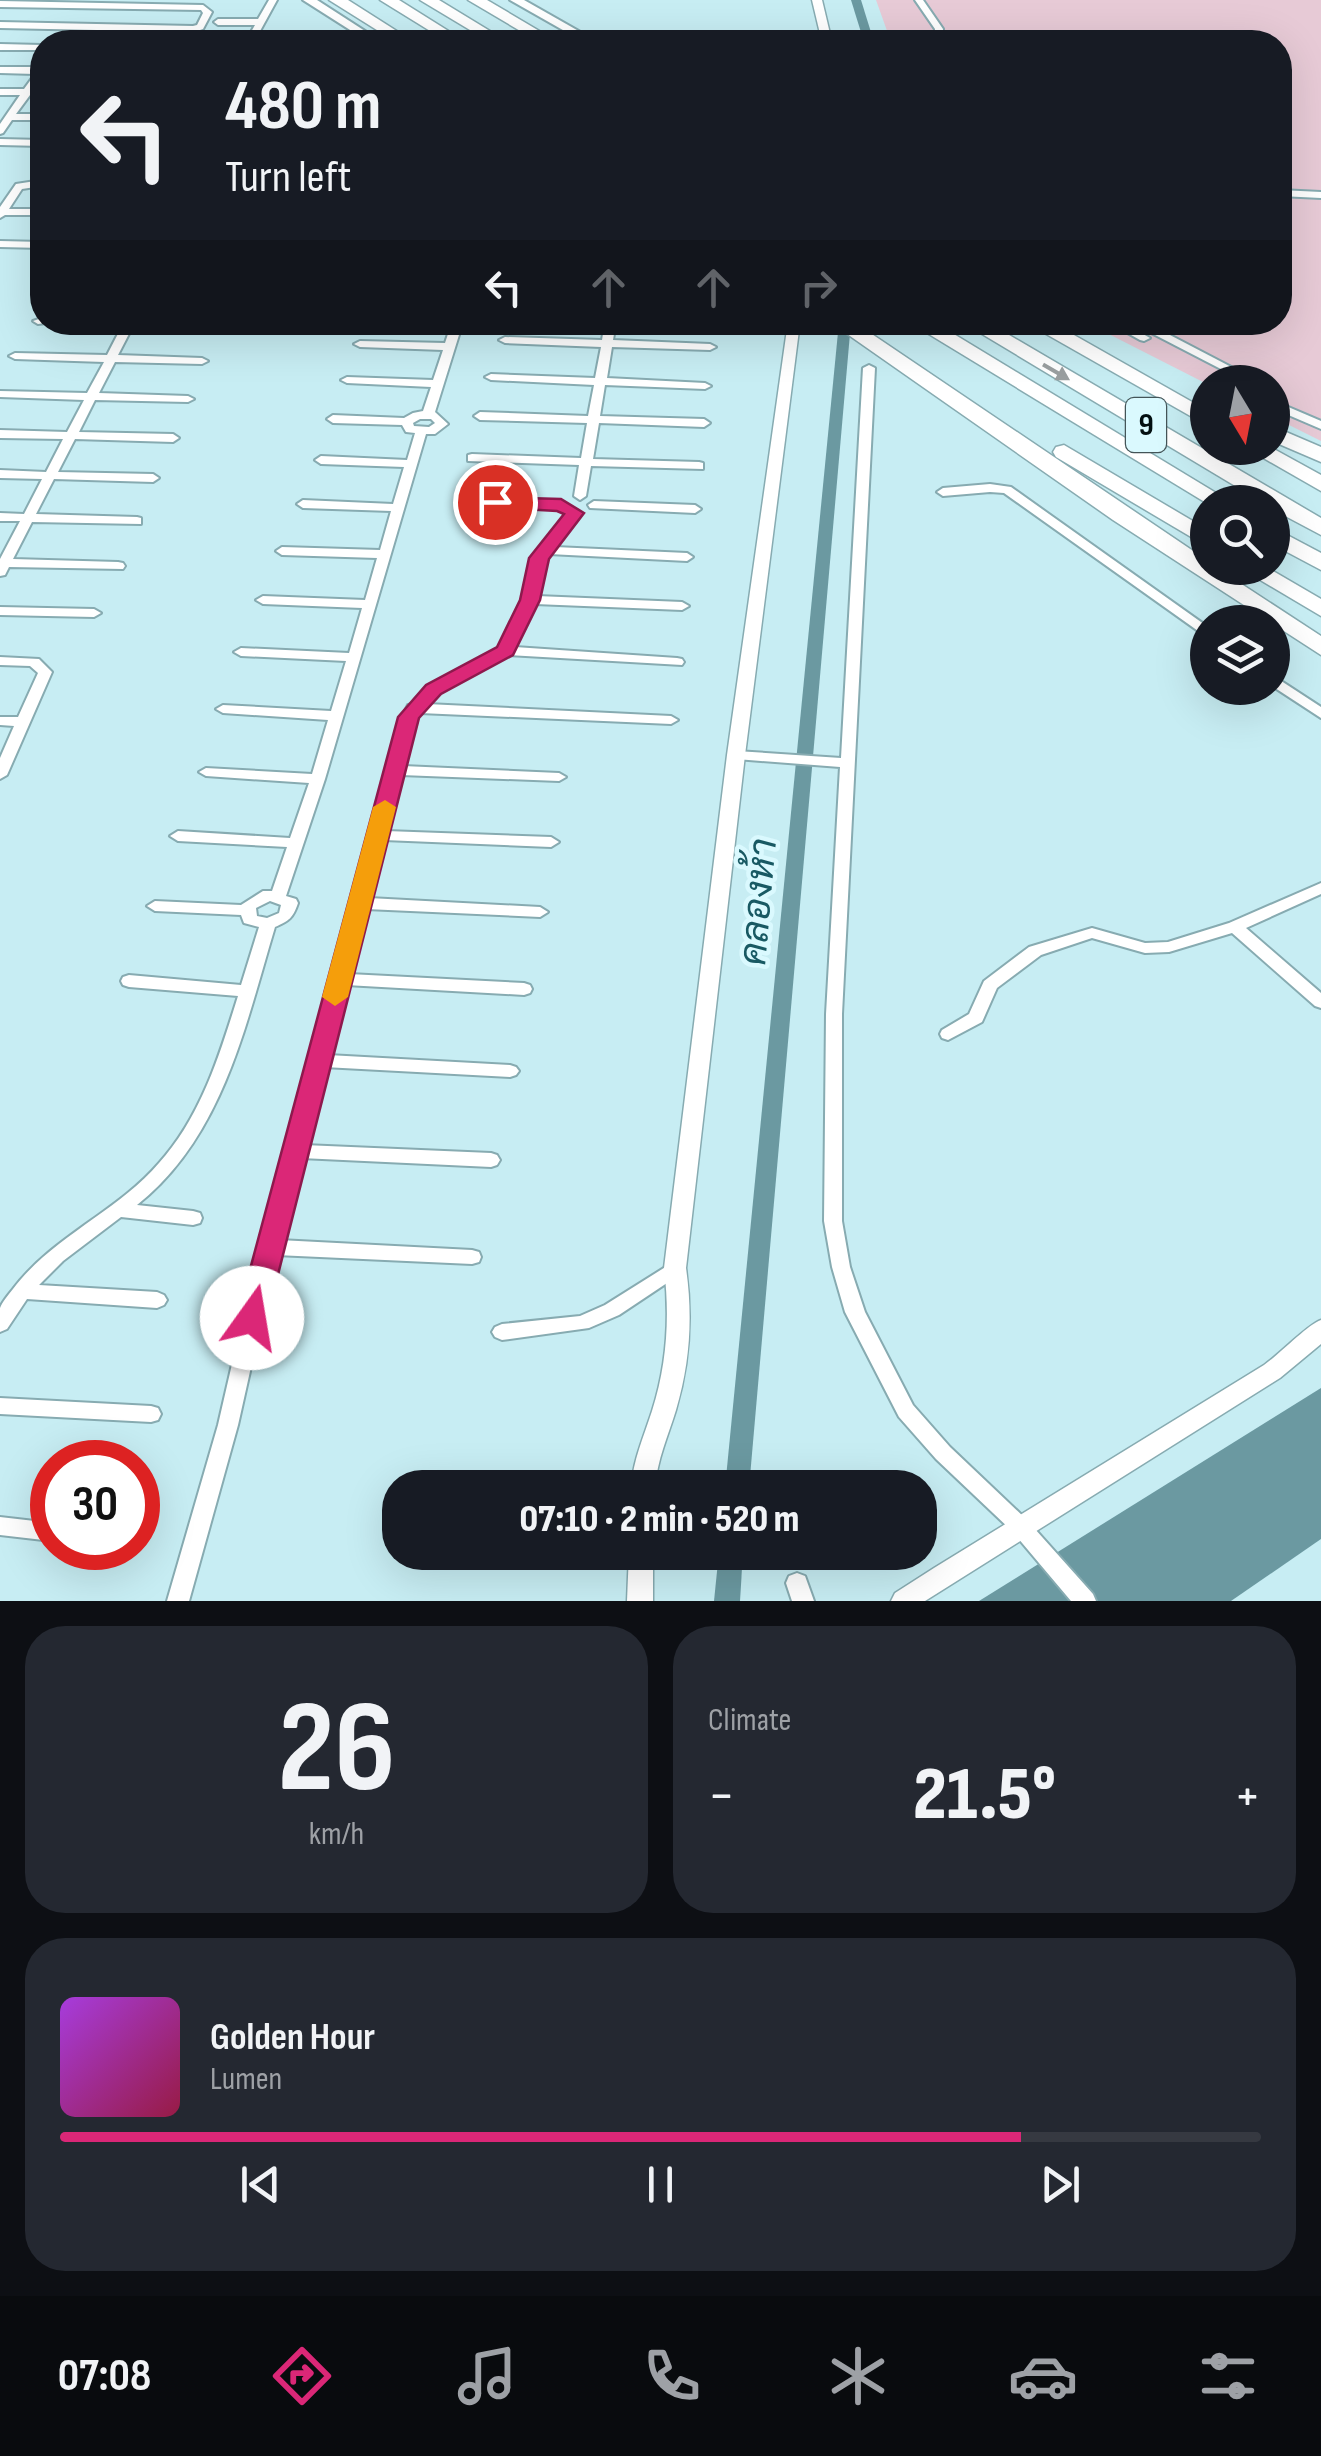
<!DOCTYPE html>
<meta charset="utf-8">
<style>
body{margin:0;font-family:"Sofia Sans Condensed",Sarabun,sans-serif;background:#242831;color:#f1f3f6;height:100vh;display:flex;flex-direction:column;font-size:38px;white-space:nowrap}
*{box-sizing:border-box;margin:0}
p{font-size:32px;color:#9ea1a6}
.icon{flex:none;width:55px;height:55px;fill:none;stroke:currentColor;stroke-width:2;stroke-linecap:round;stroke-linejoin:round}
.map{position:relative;height:1601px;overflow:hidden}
.sheet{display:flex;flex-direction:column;gap:25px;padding:25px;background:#0d0f14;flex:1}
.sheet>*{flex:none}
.hud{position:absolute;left:30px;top:30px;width:1262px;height:305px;border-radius:40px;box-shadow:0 10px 40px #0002;background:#171b24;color:#f1f3f6;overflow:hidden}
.needle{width:65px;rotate:170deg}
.fabs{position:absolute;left:1190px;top:365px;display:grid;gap:20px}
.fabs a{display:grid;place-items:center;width:100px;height:100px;border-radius:50%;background:#171b24;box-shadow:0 10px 40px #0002;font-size:50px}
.speed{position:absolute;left:30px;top:1440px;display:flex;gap:20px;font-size:50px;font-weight:700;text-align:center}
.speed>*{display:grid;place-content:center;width:130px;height:130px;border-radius:50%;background:#171b24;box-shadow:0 10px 40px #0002;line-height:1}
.speed .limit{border:15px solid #d22;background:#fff;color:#111}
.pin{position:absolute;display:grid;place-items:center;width:85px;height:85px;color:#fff;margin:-42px;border:5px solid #fff;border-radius:50%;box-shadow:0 2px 10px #0007}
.me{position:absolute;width:110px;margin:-55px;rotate:13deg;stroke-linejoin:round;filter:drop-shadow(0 0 8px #0008)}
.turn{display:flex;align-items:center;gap:35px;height:210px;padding:0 30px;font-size:45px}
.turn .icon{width:130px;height:130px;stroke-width:2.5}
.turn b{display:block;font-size:70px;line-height:85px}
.lanes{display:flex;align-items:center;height:95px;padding:0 30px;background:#0003;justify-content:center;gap:50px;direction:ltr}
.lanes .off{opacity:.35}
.big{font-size:75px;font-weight:800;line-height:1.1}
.sheet .tile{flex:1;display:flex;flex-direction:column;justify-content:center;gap:15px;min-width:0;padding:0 35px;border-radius:40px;background:#242831}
.sheet .dial{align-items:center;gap:0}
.dial b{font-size:130px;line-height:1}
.song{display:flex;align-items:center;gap:30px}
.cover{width:120px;height:120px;border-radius:15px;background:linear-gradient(135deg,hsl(280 70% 55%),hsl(340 70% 35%))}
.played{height:10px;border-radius:5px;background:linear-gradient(90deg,#db2777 80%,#363941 80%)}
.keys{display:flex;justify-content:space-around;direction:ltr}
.heat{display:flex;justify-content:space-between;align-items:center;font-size:55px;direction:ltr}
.sheet .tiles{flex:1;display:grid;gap:25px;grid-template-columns:1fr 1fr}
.tile:last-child{grid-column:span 2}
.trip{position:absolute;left:382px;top:1470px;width:555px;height:100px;border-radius:40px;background:#171b24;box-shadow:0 10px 40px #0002;font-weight:800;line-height:100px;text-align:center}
.menu{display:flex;height:160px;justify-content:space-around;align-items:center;background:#090b0e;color:#9ea1a6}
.menu .icon{width:70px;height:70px}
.menu .selected{color:#db2777}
.menu b{font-size:45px;color:#f1f3f6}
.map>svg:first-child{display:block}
.green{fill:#e7cad6}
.water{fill:#6b99a1}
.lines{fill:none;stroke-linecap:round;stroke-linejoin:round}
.canal{fill:#6b99a1;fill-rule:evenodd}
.minor-casing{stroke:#87abb1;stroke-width:4}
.tertiary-casing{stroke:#87abb1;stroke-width:3}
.secondary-casing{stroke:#87abb1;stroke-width:4}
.motorway-casing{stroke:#87abb1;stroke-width:3}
.minor{fill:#fff;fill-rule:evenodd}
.tertiary{fill:#fff;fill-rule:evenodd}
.secondary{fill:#fff;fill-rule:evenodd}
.motorway{fill:#fff;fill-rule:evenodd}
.oneway{fill:#9a9fa0}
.route{fill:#db2777;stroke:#8e194d;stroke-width:2.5}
.slow{fill:#f59e0b}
.labels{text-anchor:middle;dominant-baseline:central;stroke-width:9;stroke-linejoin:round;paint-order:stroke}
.shield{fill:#daf9fe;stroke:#445558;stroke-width:2.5}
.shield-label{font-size:32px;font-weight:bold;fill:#030f11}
.water-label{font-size:38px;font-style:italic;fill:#185963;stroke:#daf9fe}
</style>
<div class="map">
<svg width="1321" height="1601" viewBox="0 0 1321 1601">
<rect width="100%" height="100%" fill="#c7edf3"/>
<polygon class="green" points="876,0 1321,0 1321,441 1273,417 1272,382 1207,384 1087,323 1280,322 1280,42 891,42"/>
<polygon class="water" points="1321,1388 1321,1539 1231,1601 979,1601"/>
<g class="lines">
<g class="canal">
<polygon points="851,0 861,0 874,42 864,42"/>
<polygon points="839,322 851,322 749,1488 725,1488"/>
<polygon points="719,1552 743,1552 740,1601 714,1601"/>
</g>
<defs>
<g id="minor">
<polygon points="269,0 277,0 254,42 193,42 197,39 247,39 255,25 218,25 214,22 218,19 258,19"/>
<polygon points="915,0 923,0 943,29 942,42 934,42 935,29"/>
<polygon points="0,1 203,5 212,12 203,29 194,32 0,28 0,22 193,26 197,25 203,13 201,10 0,7"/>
<polygon points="1094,39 1114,39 1118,42 1090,42"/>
<polygon points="0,44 42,45 42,50 0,50"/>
<polygon points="0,67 42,67 42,76 33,89 42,89 42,95 30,95 16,114 42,114 42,120 12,120 3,133 0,134 0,124 20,95 0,95 0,89 24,89 35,74 0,73"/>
<polygon points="0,139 42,140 42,146 0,145"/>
<polygon points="42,180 42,186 22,189 9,209 42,209 42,215 5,215 0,218 0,207 16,184"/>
<polygon points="1280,190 1321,192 1321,198 1280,196"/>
<polygon points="0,241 42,242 42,248 0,247"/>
<polygon points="42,318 42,322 46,323 38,324 33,321"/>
<polygon points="88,322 223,322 226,325 220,328 133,326 118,355 202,358 208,361 202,364 115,362 99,393 188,396 194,399 188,402 95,400 79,432 173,434 179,438 173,442 75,439 58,472 153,474 159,478 153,482 54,479 36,514 137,517 141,518 141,524 32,522 13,559 118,562 123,563 125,566 123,569 9,567 5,575 0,576 0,559 20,521 0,521 0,513 24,514 42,479 0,478 0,470 46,472 63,439 0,438 0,430 67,432 84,400 0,397 0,391 87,393 104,362 15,359 9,356 15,353 107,355 122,326 93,325"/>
<path d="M452,322H463L435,412L448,424L435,434H426L325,779L286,896L296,899L298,903C293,918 289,921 275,927C245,1026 223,1137 137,1205L193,1211L200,1213L202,1218L200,1223L193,1225L121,1217L63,1261L39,1285L157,1292L164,1295L167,1300L164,1305L157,1308L27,1299L7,1329L0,1332C0,1325 0,1315 0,1308C2,1302 9,1294 13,1289C52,1237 117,1212 159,1163C201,1117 220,1054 238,996L129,987L123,985L121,981L123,977L129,975L241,985L259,927L244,923L241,915L155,911L147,906L155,901L241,905L263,891H272L287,847L178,841L170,836L178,831L290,838L309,783L206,776L199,772L206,768L312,774L328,720L223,713L216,709L223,705L331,711L346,661L241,656L234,652L241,648L349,653L362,608L263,604L256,600L263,596L365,600L377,558L282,555L276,551L282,547L380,550L391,511L303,508L297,504L303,500L393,504L404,467L321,464L315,460L321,456L407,460L415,433L406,432L402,425L333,423L327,419L333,415L404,418L413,413L423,411L431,387L347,383L341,380L347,377L433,380L443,350L360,347L354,344L360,341L445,343ZM420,419H431L435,423L429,427L414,426L413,423ZM270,901L281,905L279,913L267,918L257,916L256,908Z"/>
<polygon points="605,322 616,322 613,340 710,344 716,347 710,350 612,347 607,378 705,383 711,386 705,389 605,385 600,416 704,419 710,423 704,427 599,423 593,459 699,462 703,463 703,469 591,466 586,496 580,500 574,496 579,465 468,461 468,455 472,454 581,458 587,423 480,420 474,416 480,412 588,416 594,385 491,380 485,377 491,374 595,378 601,347 505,343 499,340 505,337 602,340"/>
<polygon points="1108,322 1122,322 1150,338 1144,341 1140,340"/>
<polygon points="1130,322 1145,322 1260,382 1246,382"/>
<polygon points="869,365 875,368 842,1014 842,1221 850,1267 865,1312 913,1405 950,1447 1026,1519 1093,1594 1096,1601 1071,1601 1012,1531 936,1459 899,1417 845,1312 832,1267 824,1221 826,1014 840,767 736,759 729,755 736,751 841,758 863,368"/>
<polygon points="1272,400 1321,421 1321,429 1272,408"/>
<polygon points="990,484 1011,487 1208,627 1208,638 1004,493 990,492 943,496 937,492 943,488"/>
<polygon points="462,497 561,501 567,505 561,509 458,504 458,498"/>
<polygon points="594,501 695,505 701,509 695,513 590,508 588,505"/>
<polygon points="575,509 581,513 555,547 687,553 693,557 687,561 549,554 545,558 537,596 682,602 689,606 682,610 535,604 515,647 677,658 682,659 684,662 682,665 508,655 438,692 427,704 671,716 678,720 671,724 420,713 416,718 403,766 559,773 566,777 559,781 401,775 386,831 551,837 559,842 551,847 384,840 369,898 540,907 548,912 540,917 366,909 349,974 524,983 530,985 532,989 530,993 524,995 346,985 328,1055 510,1065 516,1067 519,1071 516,1075 510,1077 324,1067 304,1145 491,1153 497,1155 500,1160 497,1165 491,1167 301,1158 279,1240 472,1250 479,1252 481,1257 479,1262 472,1264 276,1255 238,1425 189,1601 167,1601 218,1425 259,1247 402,717 408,705 413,704 428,686 500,649 523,600 533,558 571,510"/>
<polygon points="0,607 94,609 101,613 94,617 0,615"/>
<polygon points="0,657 39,659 52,672 7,775 0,779 0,758 14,726 0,725 0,717 18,717 38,673 30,666 0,665"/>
<polygon points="1272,675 1321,707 1321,718 1272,686"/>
<polygon points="1321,883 1321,894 1246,928 1321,993 1321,1008 1315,1006 1232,933 1169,952 1145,953 1092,938 1041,955 997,988 982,1022 948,1040 942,1038 940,1034 942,1030 969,1014 984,981 1029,947 1092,928 1145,943 1168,942 1229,923"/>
<polygon points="675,1261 682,1263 684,1268 682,1273 619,1315 589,1328 502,1340 495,1337 492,1332 495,1327 502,1324 580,1316 605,1305"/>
<polygon points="0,1398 151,1406 158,1408 161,1414 158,1420 151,1422 0,1414"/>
<polygon points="0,1517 52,1523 52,1541 0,1535"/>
<polygon points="797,1573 805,1576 814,1601 792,1601 786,1583 789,1576"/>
</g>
<g id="tertiary">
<polygon points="812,0 822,0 832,42 822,42"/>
<path d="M788,322H800L745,755L686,1268C693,1317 690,1363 676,1410C668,1436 657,1460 655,1488H631C633,1460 644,1436 652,1411C667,1364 670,1317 664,1268L727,755Z"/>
<path d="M1321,1320V1344L1280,1378L925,1601H891L895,1593L934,1568L1264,1365C1280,1354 1307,1325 1321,1320Z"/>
<polygon points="629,1552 653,1552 653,1601 627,1601"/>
</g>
<g id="secondary">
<polygon points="303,0 317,0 382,42 369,42"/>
<polygon points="510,0 524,0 598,42 584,42"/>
</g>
<g id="motorway">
<polygon points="329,0 348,0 414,42 396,42"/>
<polygon points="380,0 399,0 466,42 448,42"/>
<polygon points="420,0 439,0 508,42 490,42"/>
<polygon points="468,0 487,0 558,42 539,42"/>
<polygon points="830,322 854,322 1208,561 1208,568 1217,568 1321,636 1321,655 1113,520"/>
<polygon points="909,322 934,322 1231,502 1208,504"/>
<polygon points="962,322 987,322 1321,518 1321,535 1272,509 1272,502 1262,502"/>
<polygon points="1025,322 1051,322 1208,411 1208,426"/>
<polygon points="1272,426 1321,447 1321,462 1272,441"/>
<polygon points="1064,445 1208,530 1208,547 1056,457 1053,452 1056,447"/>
<polygon points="1246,448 1272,448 1321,475 1321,491"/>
<polygon points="1272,527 1321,553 1321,570 1272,544"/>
<polygon points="1240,568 1268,568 1321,599 1321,616"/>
</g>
</defs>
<use href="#minor" class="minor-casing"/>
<use href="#tertiary" class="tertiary-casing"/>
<use href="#secondary" class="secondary-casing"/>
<use href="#motorway" class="motorway-casing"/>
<use href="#minor" class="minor"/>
<use href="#tertiary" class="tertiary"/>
<use href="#secondary" class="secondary"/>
<use href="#motorway" class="motorway"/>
</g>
<defs><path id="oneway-solid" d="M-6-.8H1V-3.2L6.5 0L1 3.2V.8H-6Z" transform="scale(2.5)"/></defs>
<use class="oneway" href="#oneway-solid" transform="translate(1056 372) rotate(30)"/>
<polygon class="route" points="495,497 561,499 584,513 549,559 540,600 513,655 441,694 419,718 267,1318 262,1327 252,1330 242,1327 237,1318 398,717 426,685 497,647 520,600 529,558 564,514 557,511 488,507 485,502"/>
<polygon class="slow" points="385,800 396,807 348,997 335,1006 322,997 373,807"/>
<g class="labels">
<rect class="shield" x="1126" y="398" width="40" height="54" rx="8"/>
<g class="shield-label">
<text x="1146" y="425">9</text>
</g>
<g class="water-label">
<text transform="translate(759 902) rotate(-85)">คลองห้า</text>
</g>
</g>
</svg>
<div class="fabs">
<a><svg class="needle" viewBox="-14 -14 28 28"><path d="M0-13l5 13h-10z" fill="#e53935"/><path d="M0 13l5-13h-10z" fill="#9ea1a6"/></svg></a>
<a><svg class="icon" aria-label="search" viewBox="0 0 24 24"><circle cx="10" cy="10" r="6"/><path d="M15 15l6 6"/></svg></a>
<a><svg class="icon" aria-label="layers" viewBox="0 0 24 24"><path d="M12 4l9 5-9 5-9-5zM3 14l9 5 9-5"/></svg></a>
</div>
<div class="speed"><div class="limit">30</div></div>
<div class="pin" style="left:495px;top:502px;background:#d93025"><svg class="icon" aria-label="arrive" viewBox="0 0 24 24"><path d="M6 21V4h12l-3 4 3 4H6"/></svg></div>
<svg class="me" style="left:252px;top:1318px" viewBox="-20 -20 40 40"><circle r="19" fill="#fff"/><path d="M0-13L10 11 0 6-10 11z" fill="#db2777"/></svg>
<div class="trip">07:10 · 2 min · 520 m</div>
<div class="hud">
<div class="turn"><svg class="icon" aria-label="left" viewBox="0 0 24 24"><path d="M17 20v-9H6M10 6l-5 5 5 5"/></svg><div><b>480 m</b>Turn left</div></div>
<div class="lanes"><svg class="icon" aria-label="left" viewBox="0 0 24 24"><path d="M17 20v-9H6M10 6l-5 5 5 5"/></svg><svg class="icon off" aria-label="ahead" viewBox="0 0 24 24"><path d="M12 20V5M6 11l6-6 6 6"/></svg><svg class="icon off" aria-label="ahead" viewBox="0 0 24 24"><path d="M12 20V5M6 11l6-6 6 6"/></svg><svg class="icon off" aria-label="right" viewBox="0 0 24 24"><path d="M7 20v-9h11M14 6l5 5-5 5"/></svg></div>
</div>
</div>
<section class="sheet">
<div class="tiles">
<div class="tile dial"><b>26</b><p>km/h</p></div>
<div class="tile"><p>Climate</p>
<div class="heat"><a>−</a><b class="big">21.5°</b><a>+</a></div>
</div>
<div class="tile">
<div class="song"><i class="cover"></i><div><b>Golden Hour</b><p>Lumen</p></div></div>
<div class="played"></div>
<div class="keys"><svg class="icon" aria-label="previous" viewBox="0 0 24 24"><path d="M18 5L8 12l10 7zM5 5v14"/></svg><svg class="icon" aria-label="pause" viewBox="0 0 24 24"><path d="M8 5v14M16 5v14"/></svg><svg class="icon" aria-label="next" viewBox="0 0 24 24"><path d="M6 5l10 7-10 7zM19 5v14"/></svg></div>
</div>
</div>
</section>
<nav class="menu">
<b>07:08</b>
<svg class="icon selected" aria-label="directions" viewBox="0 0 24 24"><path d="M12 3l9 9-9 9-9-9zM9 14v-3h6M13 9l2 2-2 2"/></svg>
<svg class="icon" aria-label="music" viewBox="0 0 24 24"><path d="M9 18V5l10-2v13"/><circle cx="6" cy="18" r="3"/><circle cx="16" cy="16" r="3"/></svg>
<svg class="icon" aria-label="phone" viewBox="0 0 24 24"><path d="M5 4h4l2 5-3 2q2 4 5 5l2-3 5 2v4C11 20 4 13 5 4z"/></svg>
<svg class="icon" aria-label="climate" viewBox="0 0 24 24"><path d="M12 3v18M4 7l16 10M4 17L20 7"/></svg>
<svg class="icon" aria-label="car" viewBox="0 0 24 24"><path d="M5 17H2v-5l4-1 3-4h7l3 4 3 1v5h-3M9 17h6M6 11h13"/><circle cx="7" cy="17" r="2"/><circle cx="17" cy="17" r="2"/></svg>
<svg class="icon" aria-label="filters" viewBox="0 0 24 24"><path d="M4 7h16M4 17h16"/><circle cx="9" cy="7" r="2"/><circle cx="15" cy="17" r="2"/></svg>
</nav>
